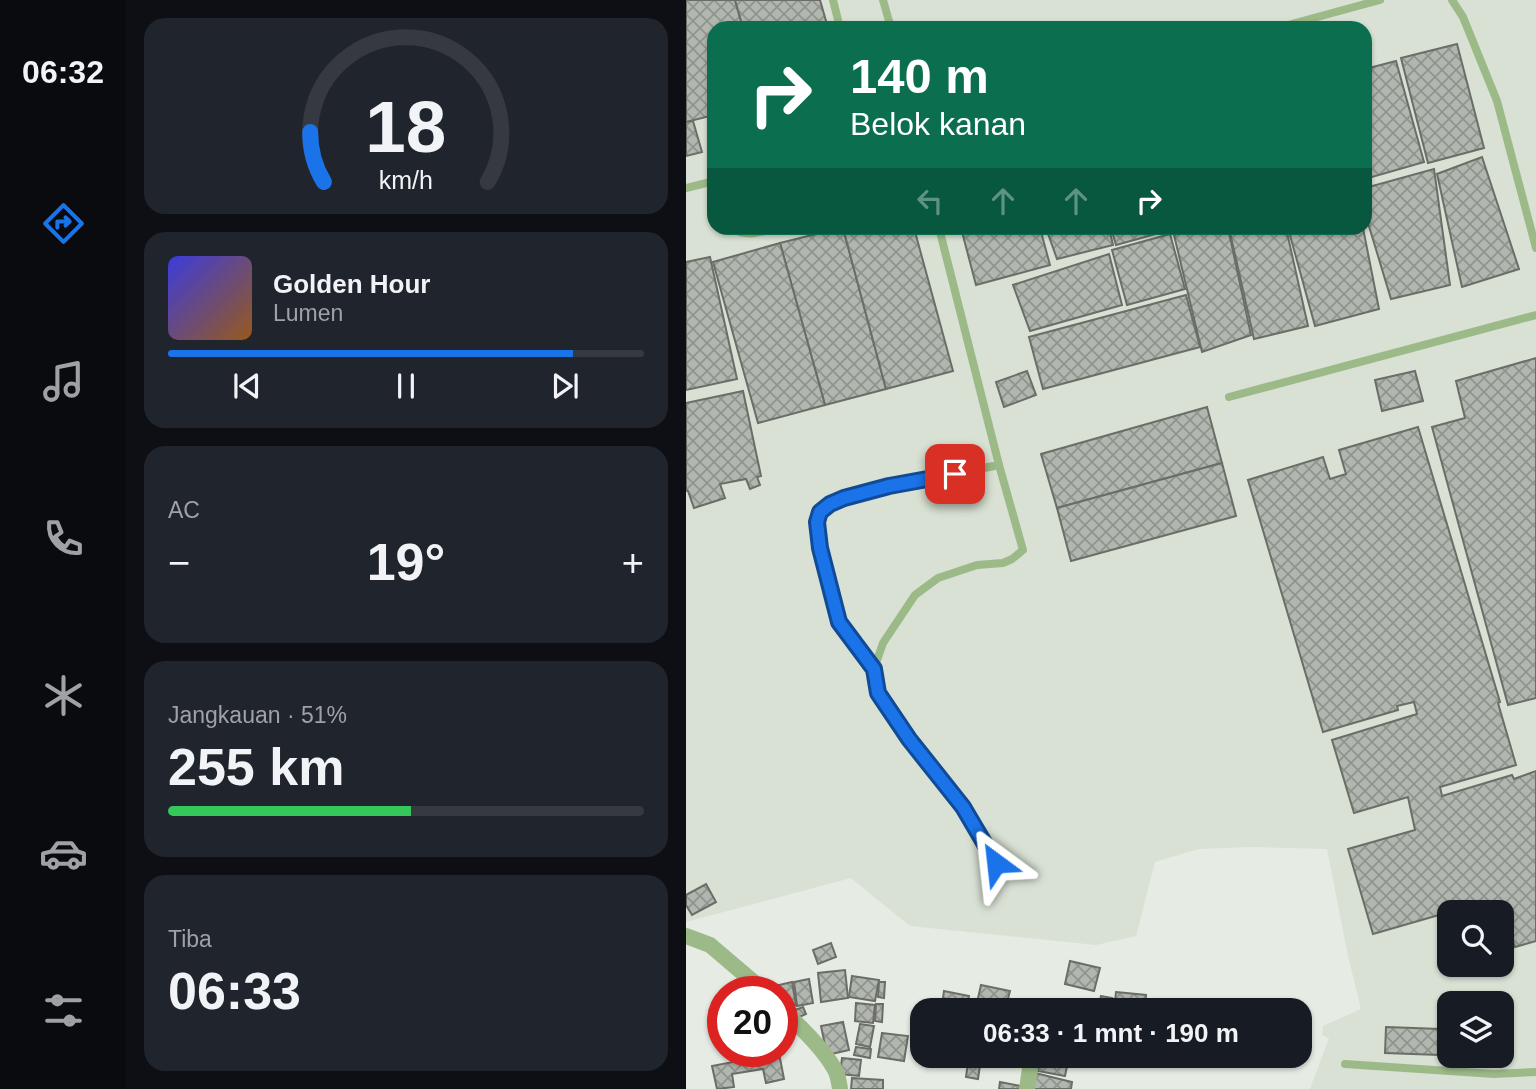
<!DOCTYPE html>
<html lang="id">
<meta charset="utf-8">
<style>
body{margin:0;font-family:Arial,sans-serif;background:#20242c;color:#f1f3f6;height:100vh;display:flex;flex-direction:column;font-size:26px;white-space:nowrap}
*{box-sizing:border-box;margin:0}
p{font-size:23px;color:#9ea1a6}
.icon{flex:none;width:38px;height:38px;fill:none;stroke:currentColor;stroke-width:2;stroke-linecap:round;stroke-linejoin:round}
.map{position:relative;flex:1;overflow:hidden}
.side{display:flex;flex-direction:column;gap:18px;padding:18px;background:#0d0f14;width:560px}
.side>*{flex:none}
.guide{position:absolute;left:21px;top:21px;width:665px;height:214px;border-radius:21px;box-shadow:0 2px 5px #0004;background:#0b6e4f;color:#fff;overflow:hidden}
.fabs{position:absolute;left:751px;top:900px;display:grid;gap:14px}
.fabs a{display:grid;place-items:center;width:77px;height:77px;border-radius:14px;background:#171b24;box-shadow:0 2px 5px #0004;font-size:35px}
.speed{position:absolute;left:21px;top:976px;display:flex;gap:14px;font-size:35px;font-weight:700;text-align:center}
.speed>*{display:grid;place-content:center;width:91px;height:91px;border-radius:50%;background:#171b24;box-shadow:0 2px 5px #0004;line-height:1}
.speed .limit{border:10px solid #d22;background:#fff;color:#111}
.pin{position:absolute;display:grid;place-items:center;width:60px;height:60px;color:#fff;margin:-30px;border-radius:14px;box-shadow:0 4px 10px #0006}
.me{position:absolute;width:77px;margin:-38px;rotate:330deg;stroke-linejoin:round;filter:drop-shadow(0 0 5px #0008)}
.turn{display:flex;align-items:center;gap:24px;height:147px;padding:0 28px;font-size:32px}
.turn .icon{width:91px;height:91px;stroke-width:2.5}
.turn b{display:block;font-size:49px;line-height:60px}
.lanes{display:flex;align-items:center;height:66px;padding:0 28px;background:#0003;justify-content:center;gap:35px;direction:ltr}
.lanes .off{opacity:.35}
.big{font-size:52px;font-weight:700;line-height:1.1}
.side .tile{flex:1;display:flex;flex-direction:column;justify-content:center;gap:10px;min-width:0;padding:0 24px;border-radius:21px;background:#20242c}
.side .dial{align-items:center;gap:0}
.dial svg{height:182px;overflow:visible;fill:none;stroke:#363941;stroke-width:7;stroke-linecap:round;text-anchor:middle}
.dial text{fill:#f1f3f6;stroke:none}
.song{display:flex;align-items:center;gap:21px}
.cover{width:84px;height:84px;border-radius:10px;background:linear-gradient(135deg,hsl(240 70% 55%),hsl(30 70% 35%))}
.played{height:7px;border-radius:4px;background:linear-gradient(90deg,#1a73e8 85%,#363941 85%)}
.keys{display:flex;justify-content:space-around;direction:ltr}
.heat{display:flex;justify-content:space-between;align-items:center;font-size:38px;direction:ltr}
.charge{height:10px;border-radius:5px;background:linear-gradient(90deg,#34c759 51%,#363941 0)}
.trip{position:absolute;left:224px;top:998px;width:402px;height:70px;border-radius:21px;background:#171b24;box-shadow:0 2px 5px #0004;font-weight:700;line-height:70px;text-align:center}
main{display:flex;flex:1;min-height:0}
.tab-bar{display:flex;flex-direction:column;width:126px;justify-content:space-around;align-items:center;background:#090b0e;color:#9ea1a6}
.tab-bar .icon{width:49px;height:49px}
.tab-bar .current{color:#1a73e8}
.tab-bar b{font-size:32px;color:#f1f3f6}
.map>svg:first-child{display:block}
.built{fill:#d8e1d3;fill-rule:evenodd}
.building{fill:url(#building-cross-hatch);stroke:#6a6e67;stroke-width:2}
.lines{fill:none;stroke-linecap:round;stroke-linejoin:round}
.service{stroke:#9cba88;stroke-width:8}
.minor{stroke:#9cba88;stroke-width:16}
.route-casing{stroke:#114b97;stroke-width:18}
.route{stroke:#1a73e8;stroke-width:12}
</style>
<main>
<nav class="tab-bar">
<b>06:32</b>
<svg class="icon current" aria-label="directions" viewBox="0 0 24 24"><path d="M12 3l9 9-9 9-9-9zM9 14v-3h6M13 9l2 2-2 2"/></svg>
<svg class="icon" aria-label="music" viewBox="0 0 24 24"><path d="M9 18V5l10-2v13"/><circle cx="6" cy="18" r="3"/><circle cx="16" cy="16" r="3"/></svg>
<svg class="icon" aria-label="phone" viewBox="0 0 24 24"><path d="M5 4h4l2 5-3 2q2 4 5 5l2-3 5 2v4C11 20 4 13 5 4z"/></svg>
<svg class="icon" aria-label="climate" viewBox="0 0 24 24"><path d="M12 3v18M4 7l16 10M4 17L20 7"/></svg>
<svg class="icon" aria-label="car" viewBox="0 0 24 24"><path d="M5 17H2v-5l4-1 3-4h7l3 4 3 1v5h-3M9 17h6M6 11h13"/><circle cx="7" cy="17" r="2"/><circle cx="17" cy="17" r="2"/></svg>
<svg class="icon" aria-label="filters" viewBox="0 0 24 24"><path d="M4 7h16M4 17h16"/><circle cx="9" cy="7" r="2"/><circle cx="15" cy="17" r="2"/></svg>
</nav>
<section class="side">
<div class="tile dial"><svg viewBox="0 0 100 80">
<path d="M14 69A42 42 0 1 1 86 69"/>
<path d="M14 69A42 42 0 0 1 8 47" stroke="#1a73e8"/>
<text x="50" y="56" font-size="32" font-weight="700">18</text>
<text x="50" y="72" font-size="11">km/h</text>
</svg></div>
<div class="tile">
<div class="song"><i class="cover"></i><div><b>Golden Hour</b><p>Lumen</p></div></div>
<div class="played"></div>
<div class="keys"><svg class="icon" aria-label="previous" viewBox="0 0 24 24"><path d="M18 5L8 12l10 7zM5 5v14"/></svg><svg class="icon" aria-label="pause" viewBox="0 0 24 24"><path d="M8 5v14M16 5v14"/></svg><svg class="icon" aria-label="next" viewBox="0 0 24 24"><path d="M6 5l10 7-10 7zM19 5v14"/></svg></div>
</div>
<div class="tile"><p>AC</p>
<div class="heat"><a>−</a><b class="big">19°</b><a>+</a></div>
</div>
<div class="tile"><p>Jangkauan · 51%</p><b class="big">255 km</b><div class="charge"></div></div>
<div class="tile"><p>Tiba</p><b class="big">06:33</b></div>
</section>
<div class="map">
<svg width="850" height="1089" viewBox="0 0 850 1089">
<defs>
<pattern id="building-cross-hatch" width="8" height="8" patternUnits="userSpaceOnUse" patternTransform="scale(1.75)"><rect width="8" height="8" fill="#b1b6ae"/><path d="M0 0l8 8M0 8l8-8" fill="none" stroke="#90948e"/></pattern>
</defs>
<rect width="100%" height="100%" fill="#e6ebe3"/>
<path class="built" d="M0,0H850V1089H624L643,1038L636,1035L637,1026L675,1009L662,956L641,849L566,847L512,849L469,862L450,936L410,945L224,926L165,878L0,922ZM28,28H679V228H28ZM763,912H816V964H763ZM763,1003H816V1055H763Z"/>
<g class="building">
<polygon points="0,0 49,0 57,28 28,28 28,115 0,122"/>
<polygon points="49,0 134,0 142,28 57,28"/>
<polygon points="771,44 798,148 742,163 715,58"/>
<polygon points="710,61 738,162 679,179 679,69"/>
<polygon points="7,121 16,152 0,156 0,122"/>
<polygon points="796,157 833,269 776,287 751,174"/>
<polygon points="748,169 764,285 705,299 679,213 679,188"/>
<polygon points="154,228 157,228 200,389 139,405 94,243"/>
<polygon points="157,228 228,228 267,371 200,389"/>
<polygon points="275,228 354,228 364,265 290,285"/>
<polygon points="360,228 423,228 427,245 371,259"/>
<polygon points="425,228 481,228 481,231 430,245"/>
<polygon points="482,228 506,228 484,234"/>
<polygon points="513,228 542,228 565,335 516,352 488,235"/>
<polygon points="543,228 600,228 622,326 568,339"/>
<polygon points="602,228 677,228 693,309 629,326"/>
<polygon points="484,234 499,289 441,305 426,250"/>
<polygon points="94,243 139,405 72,423 27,262"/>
<polygon points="423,254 436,305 344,331 327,285"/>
<polygon points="24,257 51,379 0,390 0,262"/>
<polygon points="500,295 514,347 357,389 343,337"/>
<polygon points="850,358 850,698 822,705 746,427 779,418 770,381"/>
<polygon points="341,371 350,395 318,407 310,382"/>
<polygon points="729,371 737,401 696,411 689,380"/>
<polygon points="57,391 75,476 71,477 74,485 64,489 60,479 34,484 39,498 8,508 2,491 1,491 0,489 0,403"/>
<polygon points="521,407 536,463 371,508 355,454"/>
<polygon points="732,427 814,702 812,703 830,765 754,787 756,796 826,775 828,779 850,771 850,941 829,947 816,909 803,912 763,912 763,930 758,932 753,915 687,934 662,849 729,830 722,797 668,813 646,740 731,714 728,702 711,706 712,710 637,732 562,480 637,457 644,479 660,474 653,450"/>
<polygon points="536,463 550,516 385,561 371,508"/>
<polygon points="20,884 30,902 6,915 0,905 0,895"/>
<polygon points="145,943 150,957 132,964 127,950"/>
<polygon points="384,961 414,968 408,991 379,984"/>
<polygon points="159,970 162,998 135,1002 132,973"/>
<polygon points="166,976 193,980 189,1001 163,997"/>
<polygon points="123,979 127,1003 111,1006 108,982"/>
<polygon points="106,982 110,1005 97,1008 96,992 94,992 93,985"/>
<polygon points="193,982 199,982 198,998 192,997"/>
<polygon points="295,985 324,991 319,1010 301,1010 290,1007"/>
<polygon points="258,991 283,996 281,1004 257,998"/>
<polygon points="430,992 460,995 459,1010 428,1010"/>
<polygon points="415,996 426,998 423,1010 412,1010"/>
<polygon points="170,1003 189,1005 187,1023 169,1021"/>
<polygon points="190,1004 197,1004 196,1022 189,1021"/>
<polygon points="265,1004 278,1006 277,1010 264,1010"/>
<polygon points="117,1007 120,1014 109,1019 106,1011"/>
<polygon points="157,1022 163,1050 141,1055 135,1026"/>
<polygon points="174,1024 188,1026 184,1047 170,1044"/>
<polygon points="700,1027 754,1029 753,1055 699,1053"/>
<polygon points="196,1033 222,1036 218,1061 192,1057"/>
<polygon points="170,1047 185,1049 184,1058 168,1055"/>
<polygon points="93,1053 98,1079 80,1083 77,1069 46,1074 48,1087 31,1089 26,1066"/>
<polygon points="289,1055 301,1055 300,1061 288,1058"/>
<polygon points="310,1055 320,1055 318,1065 308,1064"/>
<polygon points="367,1055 407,1055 405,1064"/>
<polygon points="765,1055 810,1055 809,1063 765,1060"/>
<polygon points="355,1056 382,1061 379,1076 352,1071"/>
<polygon points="156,1058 175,1060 173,1076 154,1074"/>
<polygon points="282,1063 294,1065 292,1079 280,1077"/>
<polygon points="349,1073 386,1082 385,1089 345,1089"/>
<polygon points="166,1078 197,1080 197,1089 165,1089"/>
<polygon points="314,1082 335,1086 335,1089 313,1089"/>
</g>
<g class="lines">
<g class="service">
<polyline points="147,0 154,28"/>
<polyline points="197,0 205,28"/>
<polyline points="766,0 777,17 811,101 850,248"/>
<polyline points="591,28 694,0"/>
<polyline points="0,188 28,181"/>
<path d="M46,228C60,238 75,232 90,228"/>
<polyline points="543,397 850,315"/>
<path d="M188,669C180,657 171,646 163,635C160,631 155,626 153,622C147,609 127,522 133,512C147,492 284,471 313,465L253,228"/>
<polyline points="310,863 277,807 223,739 192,693 188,669 197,643 229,595 252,578 291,565 317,563 326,559 337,550 313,465"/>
<polyline points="659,1064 808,1074 850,1072"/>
</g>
<g class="minor">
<polyline points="0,936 24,945 79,992"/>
<path d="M96,1009C114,1027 135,1046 148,1068C152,1074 153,1082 154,1089"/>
<polyline points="341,1089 346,1055"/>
</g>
</g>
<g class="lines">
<defs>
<polyline id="route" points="269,474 203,486 158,498 144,504 134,512 131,522 134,548 153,622 188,669 192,693 223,739 277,807 310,863"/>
</defs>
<use href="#route" class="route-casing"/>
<use href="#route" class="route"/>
</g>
</svg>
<div class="fabs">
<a><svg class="icon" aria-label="search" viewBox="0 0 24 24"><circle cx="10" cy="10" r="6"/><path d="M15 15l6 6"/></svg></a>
<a><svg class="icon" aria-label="layers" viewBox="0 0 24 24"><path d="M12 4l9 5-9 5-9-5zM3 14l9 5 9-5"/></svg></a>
</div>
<div class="speed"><div class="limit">20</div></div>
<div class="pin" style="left:269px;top:474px;background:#d93025"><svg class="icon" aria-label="arrive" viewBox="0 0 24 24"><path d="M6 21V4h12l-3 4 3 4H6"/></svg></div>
<svg class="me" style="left:310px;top:863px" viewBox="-20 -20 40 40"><path d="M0-17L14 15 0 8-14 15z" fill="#1a73e8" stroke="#fff" stroke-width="4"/></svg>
<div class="trip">06:33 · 1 mnt · 190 m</div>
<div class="guide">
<div class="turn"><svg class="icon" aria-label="right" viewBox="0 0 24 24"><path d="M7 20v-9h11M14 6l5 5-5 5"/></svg><div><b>140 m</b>Belok kanan</div></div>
<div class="lanes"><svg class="icon off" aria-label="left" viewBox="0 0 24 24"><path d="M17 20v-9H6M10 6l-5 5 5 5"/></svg><svg class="icon off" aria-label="ahead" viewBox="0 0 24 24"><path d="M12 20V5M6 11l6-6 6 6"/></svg><svg class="icon off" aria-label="ahead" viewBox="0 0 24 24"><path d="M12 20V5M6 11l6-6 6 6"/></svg><svg class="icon" aria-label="right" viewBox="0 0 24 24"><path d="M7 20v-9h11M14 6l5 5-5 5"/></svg></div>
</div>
</div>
</main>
